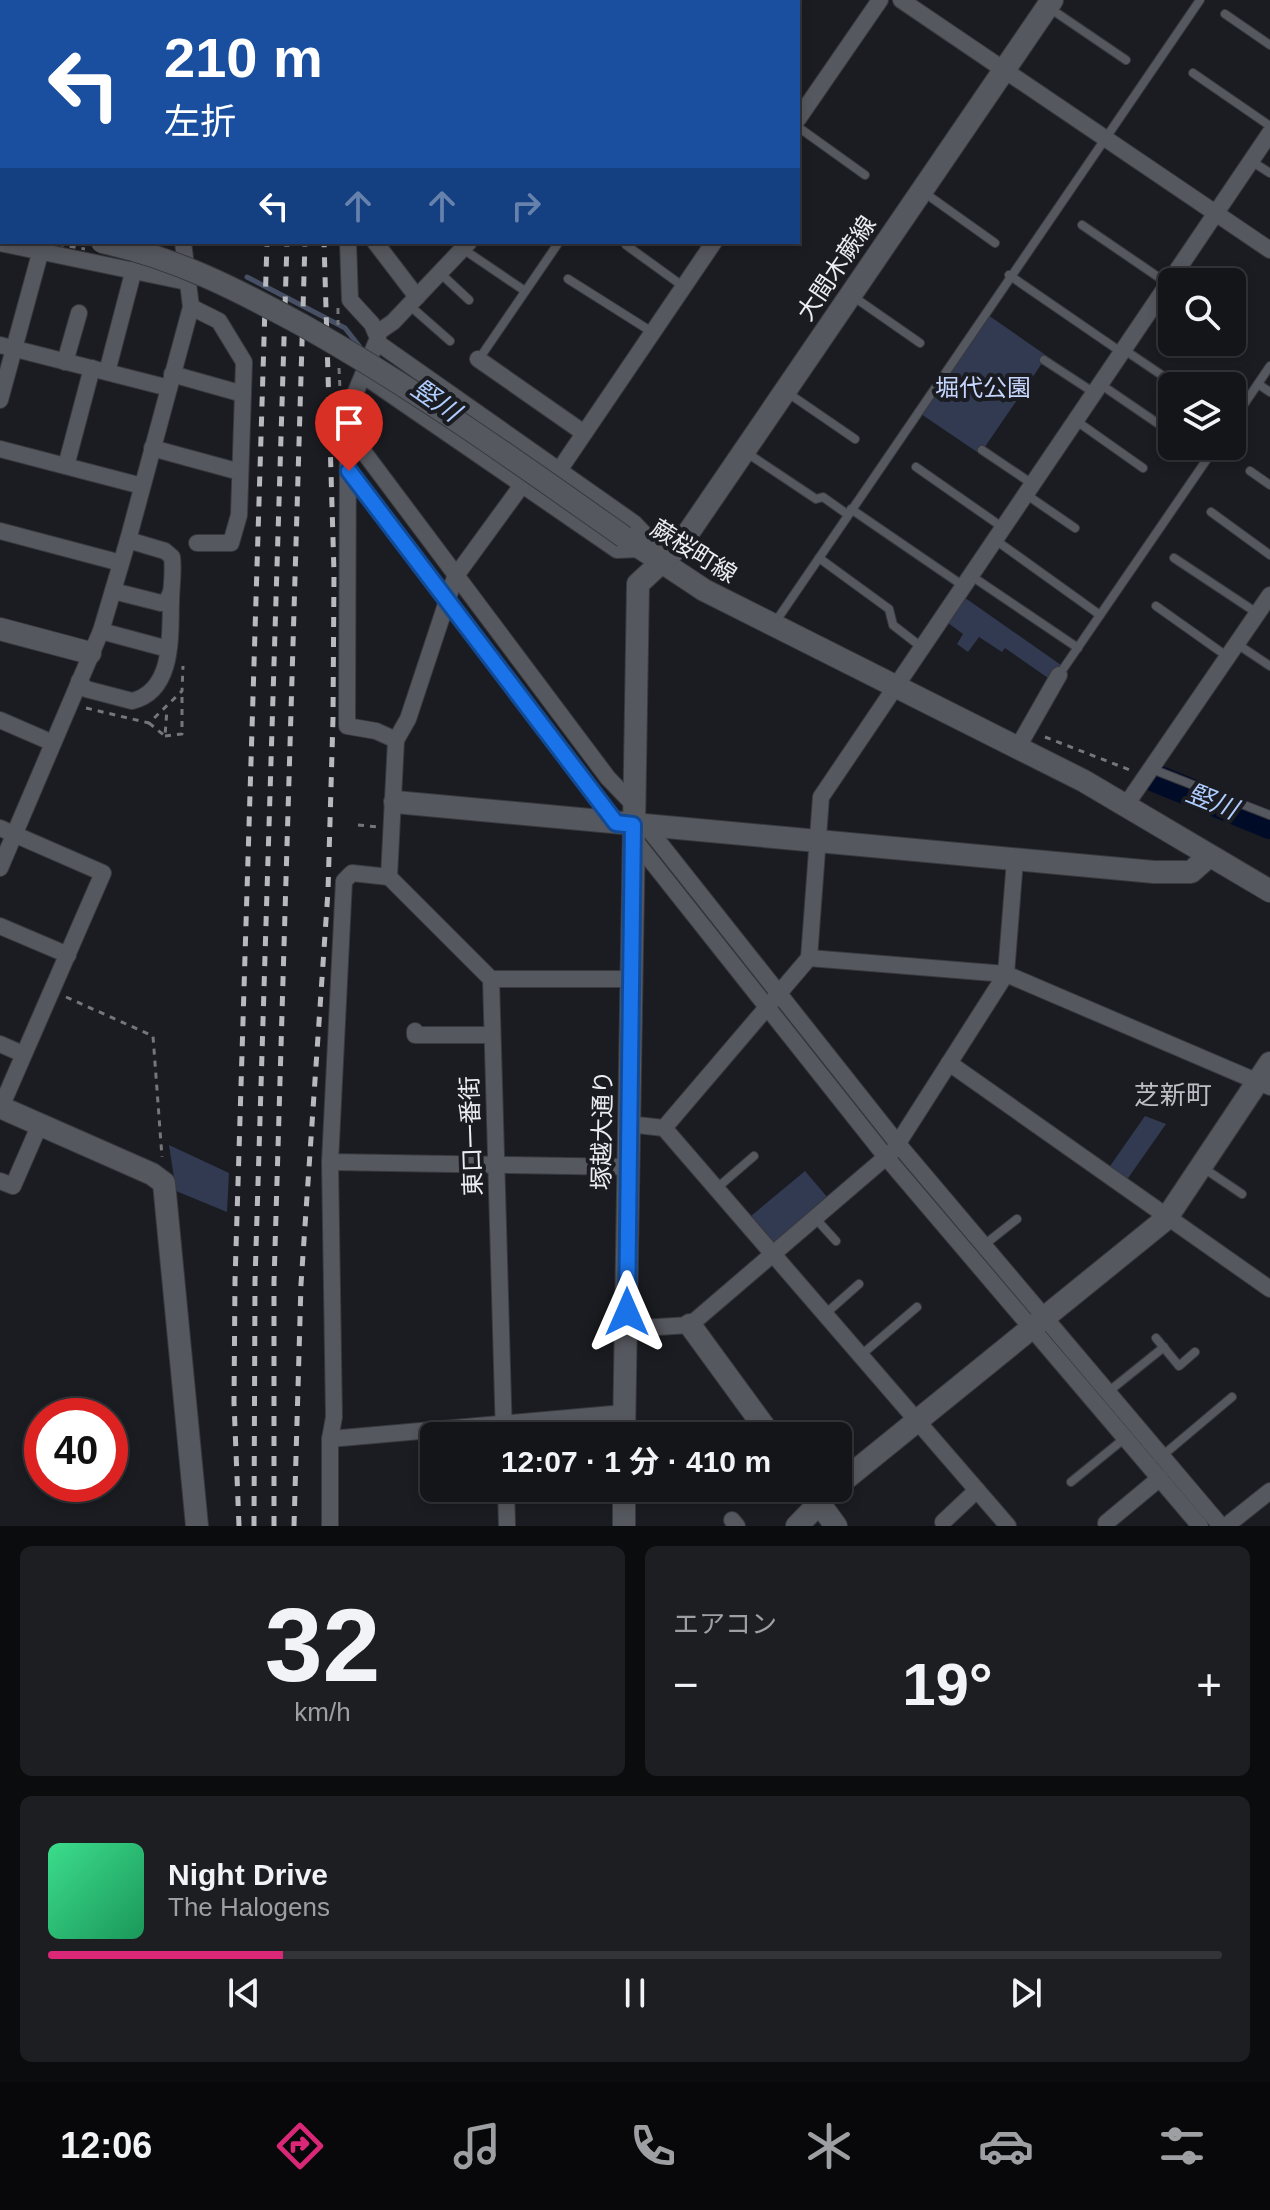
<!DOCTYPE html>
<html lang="ja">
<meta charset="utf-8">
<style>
body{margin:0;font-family:Arial,"Noto Sans JP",sans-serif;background:#1d1e22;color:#f1f3f6;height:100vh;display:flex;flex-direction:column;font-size:30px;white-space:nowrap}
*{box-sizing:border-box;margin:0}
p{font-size:26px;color:#9d9fa2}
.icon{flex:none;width:44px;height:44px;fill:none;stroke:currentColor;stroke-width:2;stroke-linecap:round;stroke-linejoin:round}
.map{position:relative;height:1526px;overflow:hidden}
.sheet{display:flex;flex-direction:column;gap:20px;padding:20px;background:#0b0c0e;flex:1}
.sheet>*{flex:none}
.guide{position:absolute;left:0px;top:0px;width:800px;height:244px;box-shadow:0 4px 12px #0003,0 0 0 2px #333438;background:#1a4fa0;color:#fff;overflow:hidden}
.controls{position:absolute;left:1158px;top:268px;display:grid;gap:16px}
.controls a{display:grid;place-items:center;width:88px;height:88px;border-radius:12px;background:#141519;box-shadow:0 4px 12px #0003,0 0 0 2px #333438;font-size:40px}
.speed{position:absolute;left:24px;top:1398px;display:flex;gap:16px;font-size:40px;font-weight:700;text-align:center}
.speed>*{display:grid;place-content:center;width:104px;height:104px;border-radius:50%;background:#141519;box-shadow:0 4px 12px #0003,0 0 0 2px #333438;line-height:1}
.speed .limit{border:12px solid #d22;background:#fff;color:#111}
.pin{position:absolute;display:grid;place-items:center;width:68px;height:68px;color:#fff;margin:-82px -34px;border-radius:50% 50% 50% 0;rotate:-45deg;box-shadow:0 0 8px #0007}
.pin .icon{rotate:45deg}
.me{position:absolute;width:88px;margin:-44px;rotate:0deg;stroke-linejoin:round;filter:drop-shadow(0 0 6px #0008)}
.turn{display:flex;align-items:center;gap:28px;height:168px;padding:0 32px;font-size:36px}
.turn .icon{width:104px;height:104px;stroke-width:2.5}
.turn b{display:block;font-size:56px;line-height:68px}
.lanes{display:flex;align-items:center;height:76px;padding:0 32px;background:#0003;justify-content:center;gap:40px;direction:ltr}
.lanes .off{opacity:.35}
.big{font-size:60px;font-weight:700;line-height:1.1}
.sheet .card{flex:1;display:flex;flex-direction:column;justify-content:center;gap:12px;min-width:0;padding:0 28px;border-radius:12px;background:#1d1e22}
.sheet .dial{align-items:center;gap:0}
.dial b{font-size:104px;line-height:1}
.song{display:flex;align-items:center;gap:24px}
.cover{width:96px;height:96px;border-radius:12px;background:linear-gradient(135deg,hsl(150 70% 55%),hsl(150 70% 35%))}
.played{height:8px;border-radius:4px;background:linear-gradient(90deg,#db2777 20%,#333438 20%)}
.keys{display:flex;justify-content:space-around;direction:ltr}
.heat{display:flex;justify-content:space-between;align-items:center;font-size:44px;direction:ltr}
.sheet .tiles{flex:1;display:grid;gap:20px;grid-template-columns:1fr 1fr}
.card:last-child{grid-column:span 2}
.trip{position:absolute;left:420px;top:1422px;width:432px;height:80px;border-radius:12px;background:#141519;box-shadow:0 4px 12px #0003,0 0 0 2px #333438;font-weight:700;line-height:80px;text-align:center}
.tabs{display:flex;height:128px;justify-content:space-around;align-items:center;background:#08080a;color:#9d9fa2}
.tabs .icon{width:56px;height:56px}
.tabs .selected{color:#db2777}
.tabs b{font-size:36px;color:#f1f3f6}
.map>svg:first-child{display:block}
.green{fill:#323a52}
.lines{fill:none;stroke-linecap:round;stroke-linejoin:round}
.stream{stroke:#474f64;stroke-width:5}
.river{stroke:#000b28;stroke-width:28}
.lane-casing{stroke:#38393e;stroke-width:10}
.street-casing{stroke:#38393e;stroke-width:18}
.secondary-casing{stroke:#38393e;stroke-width:24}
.path{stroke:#74767a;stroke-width:3;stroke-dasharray:6 6;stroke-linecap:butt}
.lane{stroke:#56585f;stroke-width:8}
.street{stroke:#56585f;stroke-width:16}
.secondary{stroke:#56585f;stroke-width:22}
.rail{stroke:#b8b9be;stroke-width:5;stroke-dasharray:10 10;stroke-linecap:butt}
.secondary-bridge-casing{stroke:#38393e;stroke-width:24;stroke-linecap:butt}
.path-bridge{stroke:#74767a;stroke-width:3;stroke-dasharray:6 6;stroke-linecap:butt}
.secondary-bridge{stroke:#56585f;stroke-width:22}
.route-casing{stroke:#114b97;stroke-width:20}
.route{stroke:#1a73e8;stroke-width:14}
.labels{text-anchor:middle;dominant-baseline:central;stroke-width:8;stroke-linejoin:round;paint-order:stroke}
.street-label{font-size:24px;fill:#ecedf1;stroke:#1a1c21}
.park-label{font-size:24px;fill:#c6d5fc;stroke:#1a1c21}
.water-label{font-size:26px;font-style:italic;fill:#aeccfd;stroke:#1a1c21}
.neighbourhood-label{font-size:26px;fill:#bbbec5;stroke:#1a1c21}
</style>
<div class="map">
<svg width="1270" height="1526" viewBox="0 0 1270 1526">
<rect width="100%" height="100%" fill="#1a1c21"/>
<g class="green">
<polygon points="988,315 1047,356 980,454 921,414"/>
<polygon points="961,595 1061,665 1051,680 1005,648 1002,652 979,637 968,652 957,644 963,634 944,620"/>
<polygon points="1145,1116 1166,1124 1126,1181 1108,1169"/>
<polygon points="169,1145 229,1173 227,1212 176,1191"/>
<polygon points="805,1171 828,1198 775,1244 751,1216"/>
</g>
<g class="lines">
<polyline class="stream" points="247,277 345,328 360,347"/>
<polyline class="river" points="1155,778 1270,825"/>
<defs>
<g id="lane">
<polyline points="578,0 580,2"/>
<polyline points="1048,7 1126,60"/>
<polyline points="1225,14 1270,45"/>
<polyline points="1193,73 1270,126"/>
<polyline points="798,127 865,175"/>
<polyline points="1251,161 1270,173"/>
<polyline points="922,191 995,243"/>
<polyline points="1082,225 1167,283"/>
<polyline points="626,245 684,287"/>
<polyline points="463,249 525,291"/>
<polyline points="440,273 469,300"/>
<polyline points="1009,275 1121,352"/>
<polyline points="568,279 652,332"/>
<polyline points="851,295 920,343"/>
<polyline points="1156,301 1172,312"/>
<polyline points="409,305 450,341"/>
<polyline points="1214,342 1225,350"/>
<polyline points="1123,349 1178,386"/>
<polyline points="479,359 559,242"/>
<polyline points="1044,360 1093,392"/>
<polyline points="1100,384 1163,427"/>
<polyline points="1258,384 1270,392"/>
<polyline points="785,391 855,439"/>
<polyline points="1075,420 1143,468"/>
<polyline points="1232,422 1270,366"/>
<polyline points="982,450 1031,483"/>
<polyline points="744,451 816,499 823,497 847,514"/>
<polyline points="916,467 1002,527"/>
<polyline points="1250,471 1270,485"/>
<polyline points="1024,493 1075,528"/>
<polyline points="851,509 962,585"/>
<polyline points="1211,512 1270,555"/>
<polyline points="994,539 1100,615"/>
<polyline points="819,558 889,609 893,625 920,646"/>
<polyline points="1174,558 1257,613"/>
<polyline points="970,575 1078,648"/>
<polyline points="1156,606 1228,657"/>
<polyline points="774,624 1200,0"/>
<polyline points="1237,644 1270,666"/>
<polyline points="1059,675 1216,446"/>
<polyline points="1152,769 1270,815"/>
<polyline points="1202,1167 1242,1194"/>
<polyline points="717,1188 754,1156"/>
<polyline points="816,1219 836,1241"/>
<polyline points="984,1245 1017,1219"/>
<polyline points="824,1315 859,1284"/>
<polyline points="1156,1338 1179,1366 1195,1352"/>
<polyline points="860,1356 917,1307"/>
<polyline points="1108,1392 1164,1347"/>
<polyline points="1162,1456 1232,1397"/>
<polyline points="1071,1482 1125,1438"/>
</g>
<g id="street">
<polyline points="18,0 19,2"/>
<polyline points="512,0 513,2"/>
<polyline points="676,0 677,2"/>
<polyline points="901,0 1270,250"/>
<polyline points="345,2 345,0"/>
<polyline points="697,2 699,0"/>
<polyline points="798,119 880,0"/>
<polyline points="0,204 2,205"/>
<polyline points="375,242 417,297"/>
<polyline points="0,243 187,282"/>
<polyline points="191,307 219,321 244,362 239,515 231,543 197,543"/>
<polyline points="377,333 393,322 469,242"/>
<polyline points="378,343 634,523 656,546 660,562"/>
<polyline points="0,345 169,388"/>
<polyline points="478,359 584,433"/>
<polyline points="65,362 79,313"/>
<polyline points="107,372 134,269"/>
<polyline points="172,374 243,394"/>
<polyline points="364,376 617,550 641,549"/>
<polyline points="0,400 41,250"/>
<polyline points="348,431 608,778 633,804"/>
<polyline points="152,448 240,472"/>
<polyline points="0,449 142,486"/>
<polyline points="66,466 92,368"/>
<polyline points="560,469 714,242"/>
<polyline points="349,471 616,823"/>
<polyline points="0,531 121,563"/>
<polyline points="113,591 161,603 167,601 171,592"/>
<polyline points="101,631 168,649"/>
<path d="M79,681L86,689L132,701C174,691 170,636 171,602C171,587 174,572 172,557L165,551L128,540"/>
<polyline points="0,720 53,743"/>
<polyline points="396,740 408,719 455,577 522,485"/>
<polyline points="1018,747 1059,675"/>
<polyline points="1126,805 1270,595"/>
<polyline points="647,827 898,1144 1221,1526"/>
<polyline points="0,828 103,873 1,1107"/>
<polyline points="633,838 886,1157 1200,1526"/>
<polyline points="0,868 101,631 128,540 191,307 183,242"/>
<polyline points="389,877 491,979 504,1436"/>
<polyline points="0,926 68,955"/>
<polyline points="809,958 1006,974 1270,1087"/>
<polyline points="491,979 631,979"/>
<polyline points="415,1031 415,1035 492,1035"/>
<polyline points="0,1044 23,1054"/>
<polyline points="949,1063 1270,1289"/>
<polyline points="628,1124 664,1128 809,958 821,797 1270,133"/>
<polyline points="664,1128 1008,1526"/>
<polyline points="330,1162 628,1167"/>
<polyline points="0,1181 13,1186 40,1124"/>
<polyline points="626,1329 690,1325 893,1151 1006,974 1015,860"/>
<polyline points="330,1439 624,1413"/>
<polyline points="506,1488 507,1526"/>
<polyline points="732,1520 737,1526"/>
<polyline points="943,1522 977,1490"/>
<polyline points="1106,1523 1160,1478"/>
<polyline points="330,1526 330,1439 334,1417 330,1162 344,881 352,873 389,877 396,740 376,731 347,726 348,431 350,406 378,338 372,324 350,300 348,242"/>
<polyline points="1226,1526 1270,1491"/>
</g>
<g id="secondary">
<polyline points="62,0 63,2"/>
<polyline points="0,76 2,74"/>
<polyline points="0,224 2,224"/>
<polyline points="624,537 704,590 1084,781 1270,891"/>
<polyline points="0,629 90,653"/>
<polyline points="395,802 1154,872 1191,872 1209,856"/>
<polyline points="0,1107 152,1174 164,1183 197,1526"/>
<polyline points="690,1325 771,1436"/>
<polyline points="624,1436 638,584 680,545 1052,0"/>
<polyline points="838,1485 1166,1219 1270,1063"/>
<polyline points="808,1488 836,1526"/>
<polyline points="624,1526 624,1488"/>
<polyline points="797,1526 834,1488"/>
</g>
</defs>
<use href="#lane" class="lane-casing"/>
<use href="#street" class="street-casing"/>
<use href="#secondary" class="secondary-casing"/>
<g class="path">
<polyline points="91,2 93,0"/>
<polyline points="338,308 338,325"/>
<polyline points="339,368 340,389"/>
<polyline points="86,708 149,723 182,691 183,666"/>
<polyline points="149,723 165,736 167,709"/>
<polyline points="165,736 182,734 182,691"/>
<polyline points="1045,737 1130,770"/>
<polyline points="358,825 378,827"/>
<polyline points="66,997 153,1036 162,1157"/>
</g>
<use href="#lane" class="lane"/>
<use href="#street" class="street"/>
<use href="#secondary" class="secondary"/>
<g class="rail">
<polyline points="283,0 283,2"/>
<polyline points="270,2 271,0"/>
<polyline points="301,2 301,0"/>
<polyline points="319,2 319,0"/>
<polyline points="239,1526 234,1403 235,1281 267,242"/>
<polyline points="254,1526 255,1281 287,242"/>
<polyline points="274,1526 274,1282 305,242"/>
<polyline points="294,1526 301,1284 328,891 333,718 334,572 324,242"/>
</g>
<defs>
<path id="secondary-bridge" d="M102,242C176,258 238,290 304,326C416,389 519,463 624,537"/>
</defs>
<use href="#secondary-bridge" class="secondary-bridge-casing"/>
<polyline class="path-bridge" points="46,242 85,249"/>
<use href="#secondary-bridge" class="secondary-bridge"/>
</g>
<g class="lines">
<defs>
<polyline id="route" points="349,471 616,823 633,825 627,1312"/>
</defs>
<use href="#route" class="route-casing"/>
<use href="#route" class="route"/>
</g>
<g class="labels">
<g class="street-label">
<text transform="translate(836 268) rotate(-56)">大間木蕨線</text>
<text transform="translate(694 551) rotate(32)">蕨桜町線</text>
<text transform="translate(602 1130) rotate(-89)">塚越大通り</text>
<text transform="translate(471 1136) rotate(-92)">東口一番街</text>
</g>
<g class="park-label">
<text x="983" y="387">堀代公園</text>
</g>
<g class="water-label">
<text transform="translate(436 400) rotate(35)">竪川</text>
<text transform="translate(1212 801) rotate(22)">竪川</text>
</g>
<g class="neighbourhood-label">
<text x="1173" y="1095">芝新町</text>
</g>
</g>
</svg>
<div class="controls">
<a><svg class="icon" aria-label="search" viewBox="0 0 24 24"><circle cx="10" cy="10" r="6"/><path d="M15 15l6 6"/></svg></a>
<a><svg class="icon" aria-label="layers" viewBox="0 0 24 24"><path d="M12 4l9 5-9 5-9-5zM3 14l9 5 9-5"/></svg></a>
</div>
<div class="speed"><div class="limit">40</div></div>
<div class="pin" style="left:349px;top:471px;background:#d93025"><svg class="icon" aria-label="arrive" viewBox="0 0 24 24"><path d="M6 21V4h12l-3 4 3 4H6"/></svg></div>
<svg class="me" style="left:627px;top:1312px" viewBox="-20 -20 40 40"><path d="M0-17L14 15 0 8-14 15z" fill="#1a73e8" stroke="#fff" stroke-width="4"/></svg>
<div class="trip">12:07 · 1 分 · 410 m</div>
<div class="guide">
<div class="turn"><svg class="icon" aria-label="left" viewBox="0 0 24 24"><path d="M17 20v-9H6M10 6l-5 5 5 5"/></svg><div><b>210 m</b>左折</div></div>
<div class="lanes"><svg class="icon" aria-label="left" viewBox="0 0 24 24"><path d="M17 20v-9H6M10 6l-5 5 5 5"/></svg><svg class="icon off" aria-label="ahead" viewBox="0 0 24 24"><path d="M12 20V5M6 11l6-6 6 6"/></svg><svg class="icon off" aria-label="ahead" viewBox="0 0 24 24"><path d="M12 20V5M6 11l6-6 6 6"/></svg><svg class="icon off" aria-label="right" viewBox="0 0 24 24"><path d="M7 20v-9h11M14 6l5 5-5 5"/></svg></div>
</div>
</div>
<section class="sheet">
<div class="tiles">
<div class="card dial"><b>32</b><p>km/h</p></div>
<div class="card"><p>エアコン</p>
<div class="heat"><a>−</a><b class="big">19°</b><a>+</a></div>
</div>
<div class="card">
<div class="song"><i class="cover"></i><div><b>Night Drive</b><p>The Halogens</p></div></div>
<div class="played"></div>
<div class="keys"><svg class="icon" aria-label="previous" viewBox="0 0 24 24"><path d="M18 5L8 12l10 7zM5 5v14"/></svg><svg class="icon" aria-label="pause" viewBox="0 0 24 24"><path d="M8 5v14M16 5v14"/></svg><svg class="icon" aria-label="next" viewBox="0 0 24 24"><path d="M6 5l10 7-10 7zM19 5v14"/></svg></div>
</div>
</div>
</section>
<nav class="tabs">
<b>12:06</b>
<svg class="icon selected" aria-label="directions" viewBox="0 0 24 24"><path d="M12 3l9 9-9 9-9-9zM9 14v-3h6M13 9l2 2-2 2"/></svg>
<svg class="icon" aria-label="music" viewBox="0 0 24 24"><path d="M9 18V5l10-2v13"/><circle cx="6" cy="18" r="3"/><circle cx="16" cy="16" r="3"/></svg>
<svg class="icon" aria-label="phone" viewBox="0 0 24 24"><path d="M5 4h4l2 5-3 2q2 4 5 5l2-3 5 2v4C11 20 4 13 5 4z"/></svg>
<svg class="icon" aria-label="climate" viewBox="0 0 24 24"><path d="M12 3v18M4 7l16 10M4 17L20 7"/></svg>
<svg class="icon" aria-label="car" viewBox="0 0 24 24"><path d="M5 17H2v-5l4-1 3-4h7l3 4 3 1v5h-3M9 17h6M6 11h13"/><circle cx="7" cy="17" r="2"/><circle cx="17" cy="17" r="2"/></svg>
<svg class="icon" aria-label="filters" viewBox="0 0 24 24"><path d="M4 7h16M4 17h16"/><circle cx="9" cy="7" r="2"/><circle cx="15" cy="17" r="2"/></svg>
</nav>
